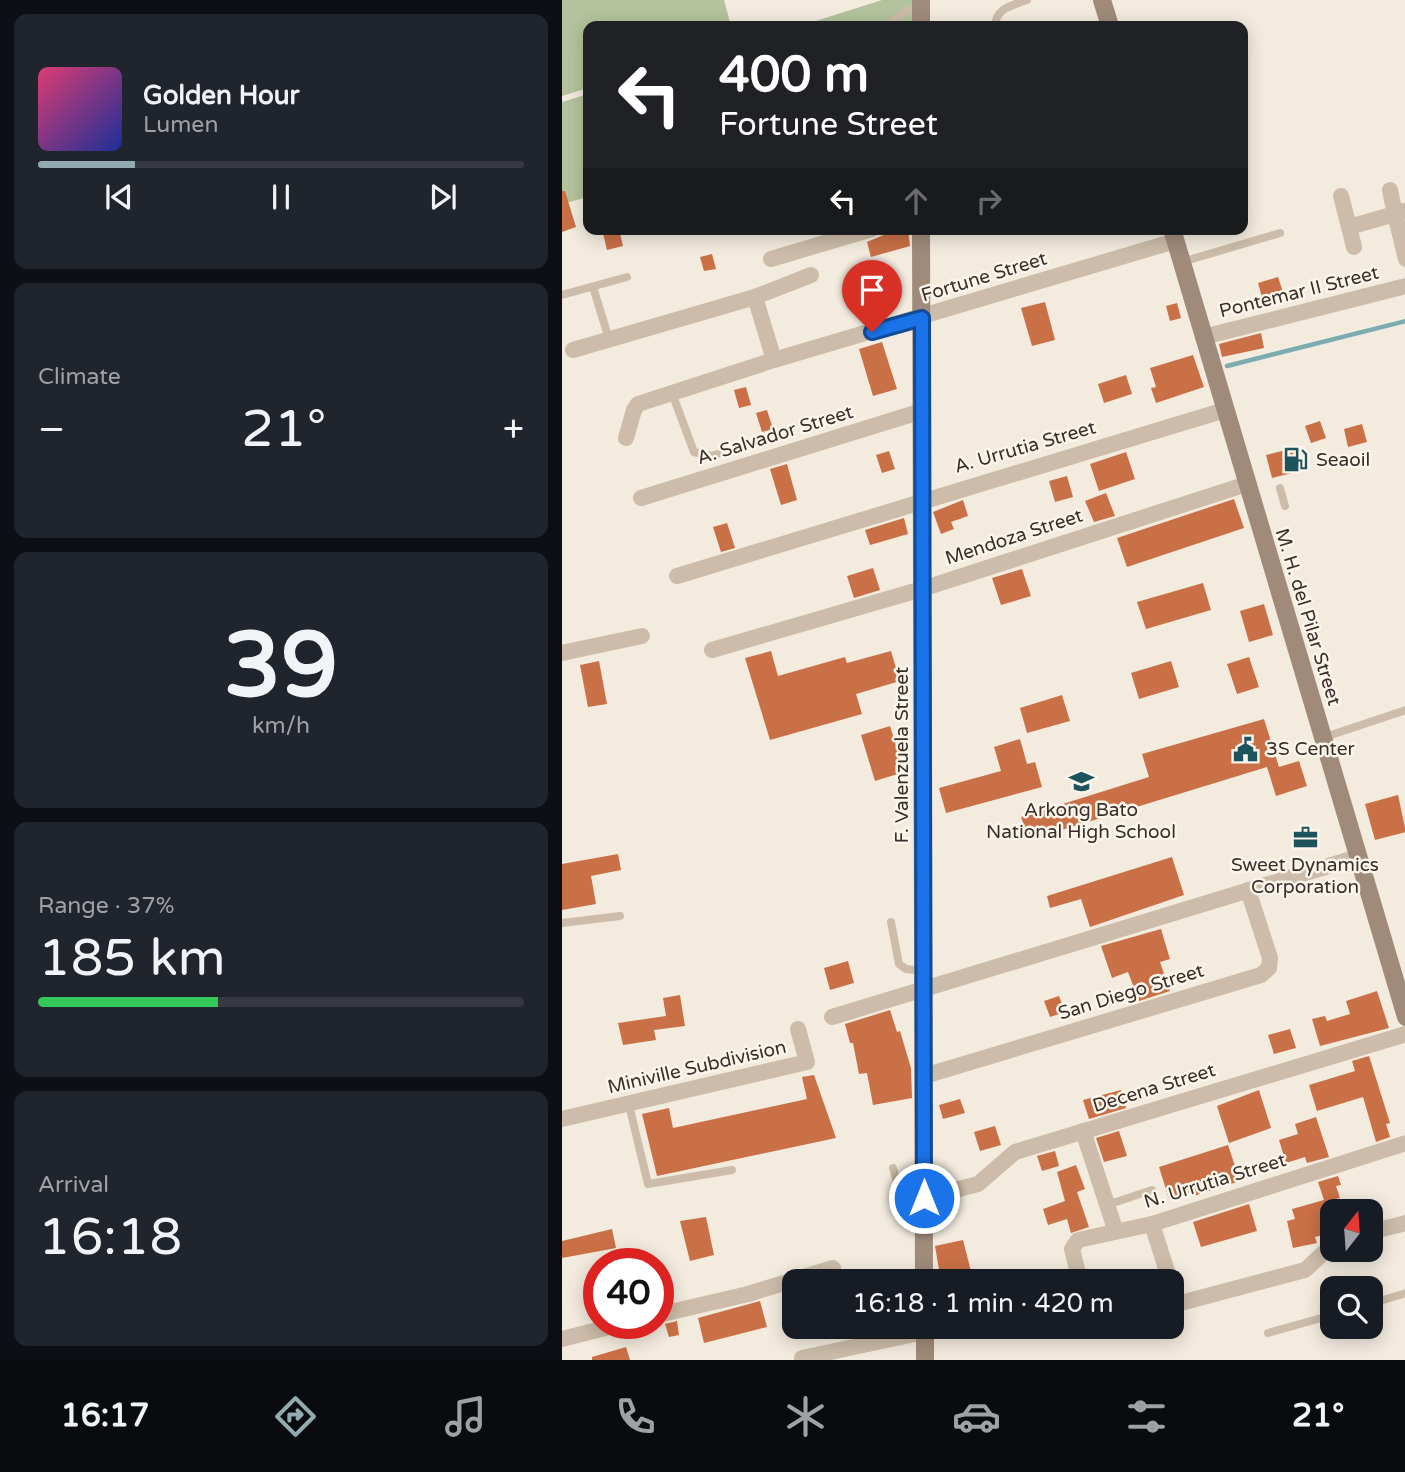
<!DOCTYPE html>
<meta charset="utf-8">
<style>
body{margin:0;font-family:"Varela Round",sans-serif;background:#20242c;color:#f1f3f6;height:100vh;display:flex;flex-direction:column;font-size:26px;white-space:nowrap}
*{box-sizing:border-box;margin:0}
p{font-size:23px;color:#9ea1a6}
.icon{flex:none;width:38px;height:38px;fill:none;stroke:currentColor;stroke-width:2;stroke-linecap:round;stroke-linejoin:round}
.map{position:relative;flex:1;overflow:hidden}
.details{display:flex;flex-direction:column;gap:14px;padding:14px;background:#0d0f14;width:562px}
.details>*{flex:none}
.banner{position:absolute;left:21px;top:21px;width:665px;height:214px;border-radius:14px;box-shadow:0 4px 18px #0003;background:#202124;color:#fff;overflow:hidden}
.needle{width:46px;rotate:17deg}
.tools{position:absolute;left:758px;top:1199px;display:grid;gap:14px}
.tools a{display:grid;place-items:center;width:63px;height:63px;border-radius:14px;background:#171b24;box-shadow:0 4px 18px #0003;font-size:35px}
.speed{position:absolute;left:21px;top:1248px;display:flex;gap:14px;font-size:35px;font-weight:700;text-align:center}
.speed>*{display:grid;place-content:center;width:91px;height:91px;border-radius:50%;background:#171b24;box-shadow:0 4px 18px #0003;line-height:1}
.speed .limit{border:10px solid #d22;background:#fff;color:#111}
.pin{position:absolute;display:grid;place-items:center;width:60px;height:60px;color:#fff;margin:-72px -30px;border-radius:50% 50% 50% 0;rotate:-45deg;box-shadow:0 0 7px #0007}
.pin .icon{rotate:45deg}
.me{position:absolute;width:77px;margin:-38px;rotate:0deg;stroke-linejoin:round;filter:drop-shadow(0 0 5px #0008)}
.turn{display:flex;align-items:center;gap:24px;height:147px;padding:0 21px;font-size:32px}
.turn .icon{width:91px;height:91px;stroke-width:2.5}
.turn b{display:block;font-size:49px;line-height:60px}
.lanes{display:flex;align-items:center;height:66px;padding:0 21px;background:#0003;justify-content:center;gap:35px;direction:ltr}
.lanes .off{opacity:.35}
.big{font-size:52px;font-weight:600;line-height:1.1}
.details .tile{flex:1;display:flex;flex-direction:column;justify-content:center;gap:10px;min-width:0;padding:0 24px;border-radius:14px;background:#20242c}
.details .dial{align-items:center;gap:0}
.dial b{font-size:91px;line-height:1}
.song{display:flex;align-items:center;gap:21px}
.cover{width:84px;height:84px;border-radius:10px;background:linear-gradient(135deg,hsl(340 70% 55%),hsl(230 70% 35%))}
.played{height:7px;border-radius:4px;background:linear-gradient(90deg,#92abb1 20%,#363941 20%)}
.keys{display:flex;justify-content:space-around;direction:ltr}
.heat{display:flex;justify-content:space-between;align-items:center;font-size:38px;direction:ltr}
.charge{height:10px;border-radius:5px;background:linear-gradient(90deg,#34c759 37%,#363941 0)}
.trip{position:absolute;left:220px;top:1269px;width:402px;height:70px;border-radius:14px;background:#171b24;box-shadow:0 4px 18px #0003;font-weight:600;line-height:70px;text-align:center}
.dock{display:flex;height:112px;justify-content:space-around;align-items:center;background:#090b0e;color:#9ea1a6}
.dock .icon{width:49px;height:49px}
.dock .active{color:#92abb1}
.dock b{font-size:32px;color:#f1f3f6}
main{display:flex;flex:1;min-height:0}
.map>svg:first-child{display:block}
.green{fill:#b4c39d}
.lines{fill:none;stroke-linecap:round;stroke-linejoin:round}
.stream{stroke:#7cabb2;stroke-width:4.5}
.building{fill:#ca7046}
.lane{stroke:#ccbca9;stroke-width:8}
.street{stroke:#ccbca9;stroke-width:16}
.secondary{stroke:#a08b7a;stroke-width:18}
.route-casing{stroke:#114b97;stroke-width:18}
.route{stroke:#1a73e8;stroke-width:12}
.labels{text-anchor:middle;dominant-baseline:central;stroke-width:5;stroke-linejoin:round;paint-order:stroke}
.street-label{font-size:19px;fill:#392f29;stroke:#fbf5eb}
.poi-label{font-size:19px;fill:#392f29;stroke:#fbf5eb;text-anchor:start}
</style>
<main>
<section class="details">
<div class="tile">
<div class="song"><i class="cover"></i><div><b>Golden Hour</b><p>Lumen</p></div></div>
<div class="played"></div>
<div class="keys"><svg class="icon" aria-label="previous" viewBox="0 0 24 24"><path d="M18 5L8 12l10 7zM5 5v14"/></svg><svg class="icon" aria-label="pause" viewBox="0 0 24 24"><path d="M8 5v14M16 5v14"/></svg><svg class="icon" aria-label="next" viewBox="0 0 24 24"><path d="M6 5l10 7-10 7zM19 5v14"/></svg></div>
</div>
<div class="tile"><p>Climate</p>
<div class="heat"><a>−</a><b class="big">21°</b><a>+</a></div>
</div>
<div class="tile dial"><b>39</b><p>km/h</p></div>
<div class="tile"><p>Range · 37%</p><b class="big">185 km</b><div class="charge"></div></div>
<div class="tile"><p>Arrival</p><b class="big">16:18</b></div>
</section>
<div class="map">
<svg width="844" height="1360" viewBox="0 0 844 1360">
<rect width="100%" height="100%" fill="#f3ebde"/>
<g class="green">
<polygon points="0,0 162,0 169,26 26,26 26,88 0,96"/>
<polygon points="320,0 352,0 352,26 238,26"/>
<polygon points="26,94 26,197 0,204 0,102"/>
</g>
<g class="lines">
<polyline class="stream" points="665,366 844,321"/>
</g>
<g class="building">
<polygon points="0,191 3,191 14,227 0,232"/>
<polygon points="40,229 57,229 61,246 45,250"/>
<polygon points="336,229 346,229 348,246 309,257 305,242"/>
<polygon points="150,254 154,269 142,271 138,257"/>
<polygon points="716,277 722,295 701,301 696,283"/>
<polygon points="483,302 493,340 470,346 459,308"/>
<polygon points="615,303 619,318 608,321 604,306"/>
<polygon points="699,333 702,348 660,357 657,344"/>
<polygon points="320,342 335,389 311,396 297,349"/>
<polygon points="631,355 642,387 594,403 589,388 594,387 588,368"/>
<polygon points="564,375 570,394 542,403 536,384"/>
<polygon points="184,387 189,405 177,408 172,390"/>
<polygon points="205,410 211,429 200,432 194,413"/>
<polygon points="758,421 764,438 749,443 743,426"/>
<polygon points="800,424 805,442 786,447 782,429"/>
<polygon points="732,448 738,471 710,478 704,455"/>
<polygon points="327,451 333,469 320,473 314,455"/>
<polygon points="564,452 573,479 537,491 528,464"/>
<polygon points="225,464 235,500 219,505 208,469"/>
<polygon points="505,476 511,497 493,502 487,481"/>
<polygon points="544,493 553,516 532,522 523,501"/>
<polygon points="672,499 682,528 565,567 555,538"/>
<polygon points="401,500 406,516 389,522 392,529 379,534 371,512"/>
<polygon points="342,518 346,534 308,545 303,530"/>
<polygon points="165,523 173,548 159,552 151,527"/>
<polygon points="311,568 318,590 292,598 285,576"/>
<polygon points="460,569 469,596 439,605 430,578"/>
<polygon points="641,583 649,610 584,629 575,602"/>
<polygon points="702,604 711,635 687,642 678,611"/>
<polygon points="209,651 216,676 283,657 285,663 329,651 338,681 294,694 300,714 208,740 183,658"/>
<polygon points="687,657 697,687 675,694 665,664"/>
<polygon points="37,661 45,704 26,707 18,665"/>
<polygon points="609,661 617,687 577,699 569,673"/>
<polygon points="500,695 508,721 465,733 458,708"/>
<polygon points="702,719 717,767 737,761 745,786 714,796 705,767 467,840 459,817 587,777 580,754"/>
<polygon points="328,726 342,772 313,781 299,735"/>
<polygon points="458,739 465,764 473,762 480,787 384,813 377,788 439,771 432,747"/>
<polygon points="836,795 844,832 813,840 803,804"/>
<polygon points="56,854 59,870 29,876 34,904 0,910 0,864"/>
<polygon points="610,857 622,895 528,927 519,899 488,908 485,896"/>
<polygon points="599,929 608,959 598,962 608,991 577,1001 566,972 550,978 539,946"/>
<polygon points="286,961 292,983 268,990 262,968"/>
<polygon points="815,991 827,1028 758,1046 750,1019 763,1016 765,1021 788,1014 784,1001"/>
<polygon points="118,995 123,1026 92,1030 94,1040 61,1045 56,1023 104,1016 101,998"/>
<polygon points="497,996 503,1012 488,1017 482,1001"/>
<polygon points="328,1010 335,1032 338,1031 349,1068 350,1098 311,1105 305,1073 297,1074 291,1043 288,1043 283,1024"/>
<polygon points="728,1029 734,1048 712,1054 706,1035"/>
<polygon points="807,1056 828,1123 824,1124 828,1137 814,1142 801,1097 755,1111 747,1085 793,1071 790,1061"/>
<polygon points="252,1075 274,1138 95,1176 80,1114 107,1108 111,1128 245,1099 240,1077"/>
<polygon points="559,1090 564,1108 527,1119 521,1100"/>
<polygon points="697,1090 709,1128 667,1143 655,1106"/>
<polygon points="398,1099 403,1113 381,1119 377,1105"/>
<polygon points="754,1117 767,1157 745,1163 743,1157 724,1163 717,1140 736,1134 733,1124"/>
<polygon points="433,1126 439,1145 418,1151 412,1132"/>
<polygon points="557,1131 565,1156 542,1162 534,1138"/>
<polygon points="666,1145 678,1181 632,1196 631,1192 607,1199 597,1167"/>
<polygon points="493,1151 497,1166 480,1171 475,1156"/>
<polygon points="514,1165 523,1189 515,1192 527,1227 509,1233 505,1219 486,1225 481,1209 503,1201 495,1172"/>
<polygon points="776,1176 779,1185 774,1186 778,1198 769,1200 770,1233 753,1237 755,1243 731,1248 725,1221 733,1219 730,1209 762,1200 756,1182"/>
<polygon points="687,1204 695,1231 639,1247 631,1222"/>
<polygon points="144,1217 152,1255 128,1261 118,1221"/>
<polygon points="50,1229 54,1248 0,1258 0,1241"/>
<polygon points="401,1240 410,1275 379,1281 373,1246"/>
<polygon points="198,1301 205,1327 142,1343 136,1318"/>
<polygon points="115,1321 117,1335 107,1337 103,1324"/>
<polygon points="64,1347 68,1360 30,1360 30,1357"/>
</g>
<g class="lines">
<g class="lane">
<polyline points="324,26 343,12 359,7"/>
<path d="M433,26C434,8 449,6 465,0"/>
<polyline points="620,262 718,233"/>
<polyline points="31,287 47,339"/>
<polyline points="0,295 65,277"/>
<polyline points="110,393 132,452 149,456 183,446"/>
<polyline points="718,488 723,506"/>
<polyline points="760,738 844,710"/>
<polyline points="329,922 337,964 344,969 362,971"/>
<polyline points="0,923 58,916"/>
<polyline points="67,1105 86,1184 170,1170"/>
<polyline points="331,1168 340,1200 362,1198"/>
<polyline points="545,1205 590,1190"/>
<polyline points="808,1304 844,1293"/>
<polyline points="706,1333 770,1315"/>
</g>
<g class="street">
<polyline points="828,190 833,214 841,211"/>
<polyline points="779,196 787,227"/>
<polyline points="792,247 787,227 833,214 844,259"/>
<polyline points="209,259 310,229"/>
<polyline points="193,297 212,360"/>
<polyline points="641,337 844,286"/>
<polyline points="11,350 193,297 249,275"/>
<polyline points="64,438 72,410 76,404 212,360 613,241"/>
<polyline points="79,498 360,411"/>
<polyline points="115,576 663,410"/>
<polyline points="150,650 360,589 685,484"/>
<polyline points="0,653 80,636"/>
<polyline points="270,1017 796,857"/>
<polyline points="362,1076 699,975 707,968 708,958 686,890"/>
<polyline points="0,1119 245,1062 236,1029"/>
<polyline points="521,1131 553,1229"/>
<polyline points="362,1198 416,1184 453,1152 844,1034"/>
<polyline points="590,1224 608,1281"/>
<polyline points="808,1232 844,1223"/>
<polyline points="518,1281 510,1249 516,1240 590,1224 844,1143"/>
<polyline points="611,1305 743,1270 770,1245"/>
<polyline points="96,1315 186,1294 271,1268"/>
<polyline points="0,1339 63,1323"/>
<polyline points="240,1358 390,1326"/>
</g>
<g class="secondary">
<polyline points="540,0 548,26"/>
<polyline points="359,26 359,0"/>
<polyline points="359,229 362,1281"/>
<polyline points="610,229 844,1017"/>
<polyline points="363,1360 363,1326"/>
</g>
</g>
<g class="lines">
<defs>
<polyline id="route" points="310,332 360,318 362,1198"/>
</defs>
<use href="#route" class="route-casing"/>
<use href="#route" class="route"/>
</g>
<defs>
<symbol id="fuel-bare" viewBox="-9 -9 18 18"><path d="M-5.5-6h7V0h2V4h1.3V-2.5L3-4.5l.8-.8L6-3V5H2.5V1h-1V6h-7ZM-4.2-4.7v3.2H.2V-4.7Z" fill="#1d535c" stroke="#fbf5eb" stroke-width="2.5" paint-order="stroke"/></symbol>
<symbol id="civic-bare" viewBox="-9 -9 18 18"><path d="M-.6-6.5H3V-4.5H.6V-3L4-1V1h2V6H-6V1h2V-1L-.6-3ZM-1.2 2.5V6h2.4V2.5Z" fill="#1d535c" stroke="#fbf5eb" stroke-width="2.5" paint-order="stroke"/></symbol>
<symbol id="school-bare" viewBox="-9 -9 18 18"><path d="M0-5L7-2L0 1L-7-2ZM-4 1L0 2.5L4 1V4Q0 6-4 4Z" fill="#1d535c" stroke="#fbf5eb" stroke-width="2.5" paint-order="stroke"/></symbol>
<symbol id="office-bare" viewBox="-9 -9 18 18"><path d="M-6-3h4V-5.5h4V-3h4V5H-6ZM-1-4.5V-3h2v-1.5ZM-6 0V1H6V0Z" fill="#1d535c" stroke="#fbf5eb" stroke-width="2.5" paint-order="stroke"/></symbol>
</defs>
<g fill-rule="evenodd">
<use href="#fuel-bare" x="716" y="442" width="35" height="35"/>
<use href="#civic-bare" x="666" y="732" width="35" height="35"/>
<use href="#school-bare" x="502" y="764" width="35" height="35"/>
<use href="#office-bare" x="726" y="820" width="35" height="35"/>
</g>
<g class="labels">
<g class="street-label">
<text transform="translate(422 277) rotate(-17)">Fortune Street</text>
<text transform="translate(737 292) rotate(-14)">Pontemar II Street</text>
<text transform="translate(213 435) rotate(-17)">A. Salvador Street</text>
<text transform="translate(463 447) rotate(-16)">A. Urrutia Street</text>
<text transform="translate(452 537) rotate(-18)">Mendoza Street</text>
<text transform="translate(746 617) rotate(73)">M. H. del Pilar Street</text>
<text transform="translate(340 755) rotate(-90)">F. Valenzuela Street</text>
<text transform="translate(569 992) rotate(-17)">San Diego Street</text>
<text transform="translate(135 1067) rotate(-13)">Miniville Subdivision</text>
<text transform="translate(592 1088) rotate(-17)">Decena Street</text>
<text transform="translate(653 1181) rotate(-17)">N. Urrutia Street</text>
</g>
<g class="poi-label">
<text x="754" y="460">Seaoil</text>
<text x="704" y="749">3S Center</text>
<text x="519" y="810" text-anchor="middle">Arkong Bato<tspan x="519" dy="22">National High School</tspan></text>
<text x="743" y="865" text-anchor="middle">Sweet Dynamics<tspan x="743" dy="22">Corporation</tspan></text>
</g>
</g>
</svg>
<div class="tools">
<a><svg class="needle" viewBox="-14 -14 28 28"><path d="M0-13l5 13h-10z" fill="#e53935"/><path d="M0 13l5-13h-10z" fill="#9ea1a6"/></svg></a>
<a><svg class="icon" aria-label="search" viewBox="0 0 24 24"><circle cx="10" cy="10" r="6"/><path d="M15 15l6 6"/></svg></a>
</div>
<div class="speed"><div class="limit">40</div></div>
<div class="pin" style="left:310px;top:332px;background:#d93025"><svg class="icon" aria-label="arrive" viewBox="0 0 24 24"><path d="M6 21V4h12l-3 4 3 4H6"/></svg></div>
<svg class="me" style="left:362px;top:1198px" viewBox="-20 -20 40 40"><circle r="17" fill="#1a73e8" stroke="#fff" stroke-width="3"/><path d="M0-11L8 9 0 5-8 9z" fill="#fff"/></svg>
<div class="trip">16:18 · 1 min · 420 m</div>
<div class="banner">
<div class="turn"><svg class="icon" aria-label="left" viewBox="0 0 24 24"><path d="M17 20v-9H6M10 6l-5 5 5 5"/></svg><div><b>400 m</b>Fortune Street</div></div>
<div class="lanes"><svg class="icon" aria-label="left" viewBox="0 0 24 24"><path d="M17 20v-9H6M10 6l-5 5 5 5"/></svg><svg class="icon off" aria-label="ahead" viewBox="0 0 24 24"><path d="M12 20V5M6 11l6-6 6 6"/></svg><svg class="icon off" aria-label="right" viewBox="0 0 24 24"><path d="M7 20v-9h11M14 6l5 5-5 5"/></svg></div>
</div>
</div>
</main>
<nav class="dock">
<b>16:17</b>
<svg class="icon active" aria-label="directions" viewBox="0 0 24 24"><path d="M12 3l9 9-9 9-9-9zM9 14v-3h6M13 9l2 2-2 2"/></svg>
<svg class="icon" aria-label="music" viewBox="0 0 24 24"><path d="M9 18V5l10-2v13"/><circle cx="6" cy="18" r="3"/><circle cx="16" cy="16" r="3"/></svg>
<svg class="icon" aria-label="phone" viewBox="0 0 24 24"><path d="M5 4h4l2 5-3 2q2 4 5 5l2-3 5 2v4C11 20 4 13 5 4z"/></svg>
<svg class="icon" aria-label="climate" viewBox="0 0 24 24"><path d="M12 3v18M4 7l16 10M4 17L20 7"/></svg>
<svg class="icon" aria-label="car" viewBox="0 0 24 24"><path d="M5 17H2v-5l4-1 3-4h7l3 4 3 1v5h-3M9 17h6M6 11h13"/><circle cx="7" cy="17" r="2"/><circle cx="17" cy="17" r="2"/></svg>
<svg class="icon" aria-label="filters" viewBox="0 0 24 24"><path d="M4 7h16M4 17h16"/><circle cx="9" cy="7" r="2"/><circle cx="15" cy="17" r="2"/></svg>
<b>21°</b>
</nav>
